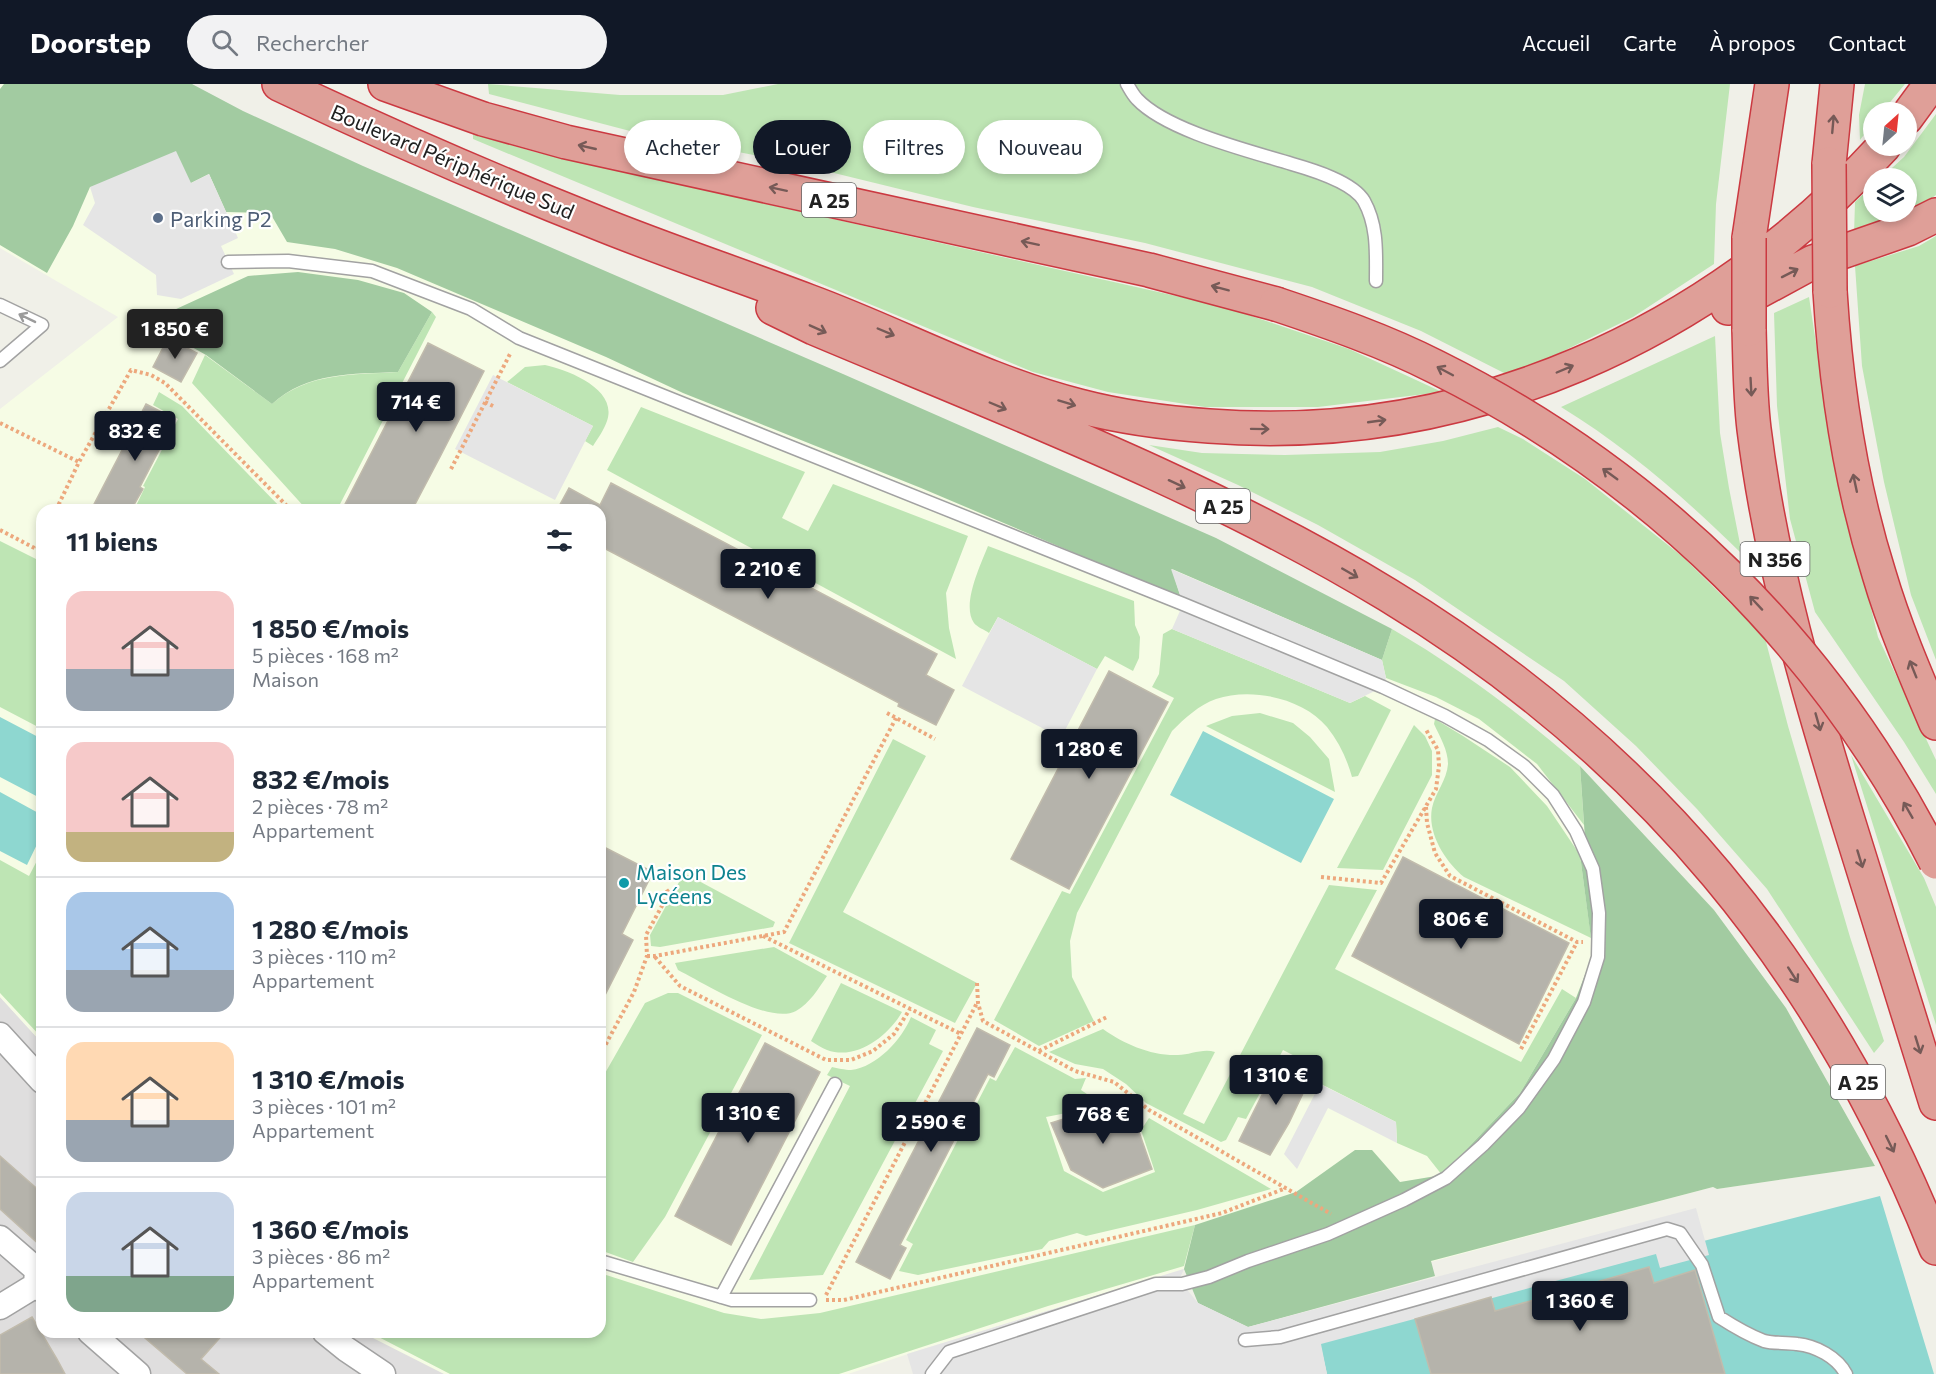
<!DOCTYPE html>
<html lang="fr">
<head>
<meta charset="utf-8">
<style>
	body { margin:0; font-family:Commissioner,sans-serif; background:#f2f2f3; color:#1f2937; height:100vh; display:flex; flex-direction:column; font-size:22px; white-space:nowrap }
	* { box-sizing:border-box; margin:0 }
	p { font-size:20px; color:#747a83 }
	.icon { flex:none; width:33px; height:33px; fill:none; stroke:currentColor; stroke-width:2; stroke-linecap:round; stroke-linejoin:round }
	.map { position:relative; flex:1; overflow:hidden }
	.drawer { position:absolute; left:36px; top:420px; width:570px; height:834px; display:flex; flex-direction:column; background:#fff; border-radius:18px; box-shadow:0 3px 9px #0003 }
	.drawer>* { flex:none }
	.guide { position:absolute; left:624px; top:36px; width:570px; height:54px; display:flex; gap:12px }
	.needle { width:39px; rotate:27deg }
	.tools { position:absolute; left:1863px; top:18px; display:grid; gap:12px }
	.tools a { display:grid; place-items:center; width:54px; height:54px; border-radius:50%; background:#fff; box-shadow:0 3px 9px #0003; font-size:30px }
	.price { position:absolute; translate:-50% -51px; padding:0 14px; border-radius:6px; background:#111827; color:#fff; font-size:20px; line-height:39px; filter:drop-shadow(0 2px 3px #0008) }
	.price::after { content:''; position:absolute; left:50%; top:36px; width:18px; height:14px; margin-left:-9px; background:inherit; clip-path:polygon(0 0,100% 0,50% 100%) }
	.price.active { background:#222; color:#fff }
	ul { padding:0; list-style:none }
	li { display:flex; align-items:center; gap:18px; height:150px; padding:0 30px }
	li+li { border-top:2px solid #e0e1e3 }
	li span { display:grid; place-items:center; flex:none; width:168px; height:120px; border-radius:18px; color:#555 }
	li>.icon { margin-inline-start:auto }
	span .icon { width:72px; height:72px; fill:#fffc; stroke-width:1 }
	li b { font-size:26px }
	h2 { display:flex; justify-content:space-between; align-items:center; height:72px; padding:0 30px; font-size:26px }
	.pill { padding:0 21px; border-radius:27px; background:#fff; box-shadow:0 3px 9px #0003; font-size:21px; line-height:54px }
	.pill.active { background:#111827; color:#fff }
	header { display:flex; align-items:center; gap:36px; box-sizing:border-box; height:84px; padding:0 30px; background:#111827; color:#fff }
	header strong { font-size:28px }
	nav { display:flex; gap:33px; margin-inline-start:auto; font-size:21px }
	.search { width:420px; height:54px; background:#f2f2f3; display:flex; align-items:center; gap:15px; box-sizing:border-box; padding:0 21px; border-radius:33px; color:#747a83; font-size:22px }
	.map>svg:first-child { display:block }
</style>
</head>
<body>
<header>
<strong>Doorstep</strong>
<div class="search"><svg class="icon" aria-label="search" viewBox="0 0 24 24"><circle cx="10" cy="10" r="6"/><path d="M15 15l6 6"/></svg>Rechercher</div>
<nav><a>Accueil</a><a>Carte</a><a>À propos</a><a>Contact</a></nav>
</header>
<div class="map">
<svg width="1936" height="1290" viewBox="0 0 1936 1290">
	<rect width="100%" height="100%" fill="#f0f0e8"/>
	<!-- residential -->
	<path fill="#dfdede" d="M0 913 42 959V1248H366L445 1290H0Z"/>
	<!-- education -->
	<path fill="#f6fce5" d="M0 0H63L1429 568 1580 682 1714 826 1786 924 1875 1082 1717 1105 1713 1103 1431 1178 1242 1167 923 1265 848 1290H444L371 1253 364 1248H600V426H42V959L0 913V325L118 233 0 164Z"/>
	<!-- grass -->
	<path fill="#bee5b4" d="M488 0 620 11H723L778 0H1730L1716 120 1714 180 1633 233 1541 278 1508 291 1421 247 1312 203 1145 159 973 123 785 77 630 47 489 10Z
		M1865 0H1905L1882 28H1874L1873 39 1860 56 1859 31Z
		M1936 30V111L1924 120 1854 151 1855 118 1873 101 1874 128H1906V94H1881L1904 73Z
		M473 50 535 68 1225 223 1349 265 1442 308 1318 323H1205L1108 308 1033 288 473 55Z
		M1936 152V576L1911 511 1884 398 1862 282 1855 182 1919 162Z
		M1809 213 1831 359 1878 553 1936 676V710L1904 658 1815 528 1790 435 1777 322 1774 229Z
		M432 228 436 233 337 426H307L192 299 205 271 272 320C308 288 353 291 398 288Z
		M1715 252 1720 349 1729 404 1742 470C1686 415 1628 364 1561 323Z
		M545 281C568 286 618 305 607 337 604 346 598 354 593 362L585 357 593 342 507 298 525 283Z
		M159 308 182 322 283 426H134L145 403 143 402 178 335 153 321Z
		M641 323 805 388 782 434 808 447 833 400 968 452 946 509 949 544 956 575 607 386Z
		M1498 343 1523 355 1585 395 1683 473 1765 554 1788 642 1850 853 1884 957 1874 969 1767 805 1697 725 1636 662 1564 597 1415 496 1318 441 1238 401 1149 361 1202 369 1285 371 1380 368 1443 357Z
		M0 457 42 478V645L0 623Z
		M988 462 1134 517 1135 541 1140 553 1139 574 1133 587 1105 572 1097 585 998 533 989 549C985 546 977 543 974 539 961 521 981 480 988 462Z
		M1172 545 1350 619 1365 612 1391 626 1358 692 1352 693C1347 675 1339 658 1327 643 1303 614 1251 603 1216 615 1199 621 1185 634 1172 647L1077 829 1070 857 1072 893 1094 937 1039 962 994 936 1062 807 1070 810 1174 614 1152 603 1159 590 1163 550Z
		M1392 545C1459 584 1521 630 1580 682L1584 741 1537 680 1479 635 1436 613 1386 594 1382 576Z
		M1260 629 1293 639 1310 653 1329 675 1335 708 1206 642 1232 632Z
		M1435 635 1463 652 1510 683 1547 722 1580 771 1591 854 1464 793C1446 778 1427 750 1432 724 1435 709 1447 696 1448 680 1448 666 1440 653 1434 640Z
		M1414 641 1425 652 1432 667V691L1383 786 1337 784Z
		M893 655 926 672 843 828 977 899 955 939 789 859Z
		M1851 671 1924 794 1936 823V941Z
		M42 767V954L0 909V776L29 792Z
		M684 789 775 838 773 843 660 863 651 862 650 851Z
		M1329 801 1377 806 1335 885 1521 978 1562 905 1576 914 1520 1009 1442 1091 1427 1072 1397 1059 1396 1038 1313 996 1318 984 1283 966 1246 1035 1238 1033 1226 1056 1221 1058 1146 1019 1126 1000 1103 985 1075 980 1049 968 1103 945C1124 960 1151 972 1178 971 1190 971 1203 964 1215 968L1183 1030 1204 1040Z
		M774 863 827 892C818 905 810 919 796 927 769 941 704 899 678 886L675 879Z
		M841 899 902 928C889 951 857 977 827 966 822 964 816 960 811 957Z
		M668 909H678L762 951 665 1133 633 1178 600 1166V998L645 919Z
		M911 933 936 946 929 960 943 967 823 1191 749 1196 850 1002 827 991 832 983C837 984 845 986 851 986 877 983 902 955 911 933Z
		M1015 963 1075 995 1086 994 1081 1006 1099 1018 1097 1023 1046 1033 1064 1087 1103 1108 1155 1088 1141 1046 1149 1034 1271 1105 1197 1126 1086 1152 1077 1149 1049 1157 1042 1165 918 1191 899 1187 913 1160 906 1156 990 994 996 997Z
		M1195 1141 1184 1182 1048 1222 839 1290H450L369 1248H600V1189L724 1229 761 1235 820 1229Z"/>
	<!-- forest -->
	<path fill="#a2cba1" d="M4 0H192L243 27 363 82 843 290 1216 454 1392 545 1382 576 1172 485 1181 514 921 404 683 309 606 273 397 184 335 165 287 158 270 129 226 128 209 90 191 99 90 103 73 142 47 189 0 161V5Z
		M298 188 358 196 404 209 432 228 398 288C353 290 307 288 272 320L206 271 162 246 174 226 248 192Z
		M1580 682 1714 826 1786 924 1875 1082 1717 1105 1713 1103 1431 1177 1435 1192 1248 1243 1198 1219 1184 1185 1195 1141 1296 1108 1355 1066H1372L1400 1098 1442 1091 1520 1009 1576 914 1593 870 1580 771 1586 769Z"/>
	<!-- pitch -->
	<path fill="#8ed7d0" d="M0 633 42 655V715L0 693Z
		M1203 647 1334 715 1301 779 1170 711Z
		M0 708 42 731V750L27 781 0 767Z
		M1880 1112 1934 1290H1327L1319 1255Z"/>
	<!-- parking -->
	<path fill="#e5e5e5" d="M176 67 191 99 209 90 238 154 221 162 234 190 181 215 157 211 156 191 83 141 95 119 90 103Z
		M493 291 593 342 555 416 455 365Z
		M1171 485 1382 576 1386 594 1383 603 1350 619 1172 545 1183 520Z
		M998 533 1097 585 1061 654 962 602Z
		M1320 1000 1396 1038 1397 1059 1328 1024 1297 1085 1284 1070Z
		M1696 1124 1709 1171 1660 1184 1656 1170 1321 1260 1327 1290H913L907 1270 1184 1185 1179 1196 1198 1219 1248 1243Z"/>
	<!-- building -->
	<path fill="#b5b3ab" stroke="#c1bbac" stroke-width="1.5" d="M168 254 197 269 181 298 153 283Z
		M428 259 484 287 441 371 412 426H342Z
		M146 320 175 335 140 403 143 405 131 426H91Z
		M611 399 937 570 926 591 954 606 936 641 898 622 899 619 600 462V426H557L569 404 600 421Z
		M1109 587 1168 618 1069 805 1011 775Z
		M600 761 653 788 622 850 633 856 600 921Z
		M1403 773 1569 859 1519 960 1352 872Z
		M977 944 1010 961 994 993 988 990 900 1161 906 1164 890 1195 856 1178Z
		M765 959 820 988 731 1161 675 1132Z
		M1281 973 1313 988 1289 1039 1270 1071 1239 1057Z
		M1104 1018 1139 1037 1138 1045 1152 1085 1103 1104 1071 1086 1051 1039 1099 1024Z
		M0 1072 42 1109V1163L0 1125Z
		M1649 1183 1654 1199 1695 1186 1725 1290H1431L1415 1235 1491 1213 1495 1227Z
		M32 1233 57 1275 65 1290H0V1251Z
		M138 1248H225L201 1275 219 1290H187Z"/>
	<g fill="none" stroke-linecap="round" stroke-linejoin="round">
		<defs>
			<path id="lane" d="M1127 0C1130 5 1133 11 1137 15 1167 47 1250 67 1292 80 1313 86 1353 98 1364 117 1378 142 1376 170 1376 197
				M228 178 288 177 372 187 471 225 519 254 1183 520 1383 603 1445 632 1488 656 1524 682 1553 711 1576 747 1593 785 1599 829 1598 873 1584 918 1554 975 1519 1024 1483 1061 1446 1094 1404 1116 1328 1150 1248 1177 1209 1193 1182 1200H1156L949 1268 932 1290
				M0 221 42 241 0 277
				M600 1177 732 1216H810
				M721 1213 835 1000
				M1245 1256 1280 1253 1667 1145 1680 1149 1702 1181 1719 1233C1733 1242 1748 1251 1764 1257 1774 1260 1786 1258 1797 1260 1816 1262 1837 1273 1846 1290"/>
			<path id="street" d="M0 951 42 997
				M0 1154 37 1186 36 1201
				M0 1223 36 1201 42 1206
				M90 1248 138 1290
				M325 1248 346 1265 383 1290"/>
			<path id="highway" d="M279 0C382 49 487 95 593 137 664 166 737 190 808 217 898 250 985 298 1079 322 1121 333 1165 339 1209 342 1467 362 1711 251 1884 62
				M385 0 483 35 566 58 1149 186 1276 220
				M1906 34 1931 0
				M1829 80 1837 0
				M1749 154 1772 0
				M1830 207C1836 303 1850 398 1879 490 1894 541 1915 590 1936 639
				M773 224 814 244C1006 325 1209 402 1388 511 1647 668 1824 883 1936 1164
				M1728 224 1813 178 1908 145 1936 131
				M1749 245C1750 278 1750 312 1754 345 1771 482 1810 614 1851 746 1879 837 1908 928 1936 1019"/>
		</defs>
		<!-- lane casing -->
		<use href="#lane" stroke="#a2a2a2" stroke-width="15"/>
		<!-- street casing -->
		<use href="#street" stroke="#a2a2a2" stroke-width="27"/>
		<!-- highway casing -->
		<use href="#highway" stroke="#cb3941" stroke-width="36"/>
		<!-- path -->
		<path stroke="#eda87d" stroke-width="4" stroke-dasharray="3 3" stroke-linecap="butt" d="M485 318 495 323
			M0 339 79 378
			M451 385 511 268
			M56 426 79 378 131 286 151 291 165 299 291 426
			M0 446 42 468
			M37 465 42 455
			M887 629 935 655
			M1426 723 1427 739 1435 769 1450 792 1577 858H1583
			M1321 793 1381 799 1436 705 1439 682 1438 666 1425 644
			M763 852 961 950
			M647 872H655L784 848 896 634
			M655 873 680 902 826 976H851L873 967 894 950 910 925
			M977 899 978 919 983 937 1075 987 1114 998 1149 1026 1331 1130
			M1521 965 1577 858
			M1039 967 1107 933
			M600 971 634 908 647 872 646 851 669 809 666 805
			M826 1211 977 919
			M826 1216H844L1222 1129 1286 1104"/>
		<!-- lane -->
		<use href="#lane" stroke="#fff" stroke-width="12"/>
		<!-- street -->
		<use href="#street" stroke="#fff" stroke-width="24"/>
		<!-- highway -->
		<use href="#highway" stroke="#df9f98" stroke-width="33"/>
		<defs>
			<path id="highway-bridge" d="M1829 80 1830 207
				M1276 220C1330 238 1385 257 1436 283 1653 391 1827 561 1936 778
				M1749 245V154"/>
		</defs>
		<!-- highway-bridge casing -->
		<use href="#highway-bridge" stroke="#cb3941" stroke-width="36" stroke-linecap="butt"/>
		<!-- highway-bridge -->
		<use href="#highway-bridge" stroke="#df9f98" stroke-width="33"/>
	</g>
	<!-- one-way arrows -->
	<defs><path id="oneway-shaft" d="M-6 0H5M1.5-3L5.5 0L1.5 3" fill="none" stroke-width="1.6" stroke-linecap="round" stroke-linejoin="round" transform="scale(1.5)"/></defs>
	<g stroke="#765a57">
		<use href="#oneway-shaft" transform="translate(1833 40) rotate(-85)"/>
		<use href="#oneway-shaft" transform="translate(587 63) rotate(-167)"/>
		<use href="#oneway-shaft" transform="translate(778 105) rotate(-168)"/>
		<use href="#oneway-shaft" transform="translate(1030 159) rotate(-168)"/>
		<use href="#oneway-shaft" transform="translate(1790 189) rotate(-27)"/>
		<use href="#oneway-shaft" transform="translate(1220 204) rotate(-165)"/>
		<use href="#oneway-shaft" transform="translate(818 245) rotate(24)"/>
		<use href="#oneway-shaft" transform="translate(886 248) rotate(23)"/>
		<use href="#oneway-shaft" transform="translate(1565 285) rotate(-23)"/>
		<use href="#oneway-shaft" transform="translate(1445 287) rotate(-152)"/>
		<use href="#oneway-shaft" transform="translate(1751 303) rotate(87)"/>
		<use href="#oneway-shaft" transform="translate(1067 319) rotate(17)"/>
		<use href="#oneway-shaft" transform="translate(998 322) rotate(23)"/>
		<use href="#oneway-shaft" transform="translate(1377 337) rotate(-8)"/>
		<use href="#oneway-shaft" transform="translate(1260 345) rotate(1)"/>
		<use href="#oneway-shaft" transform="translate(1610 390) rotate(-144)"/>
		<use href="#oneway-shaft" transform="translate(1855 399) rotate(-102)"/>
		<use href="#oneway-shaft" transform="translate(1177 400) rotate(25)"/>
		<use href="#oneway-shaft" transform="translate(1350 489) rotate(30)"/>
		<use href="#oneway-shaft" transform="translate(1756 519) rotate(-133)"/>
		<use href="#oneway-shaft" transform="translate(1913 585) rotate(-112)"/>
		<use href="#oneway-shaft" transform="translate(1818 638) rotate(74)"/>
		<use href="#oneway-shaft" transform="translate(1908 726) rotate(-120)"/>
		<use href="#oneway-shaft" transform="translate(1860 775) rotate(73)"/>
		<use href="#oneway-shaft" transform="translate(1793 891) rotate(57)"/>
		<use href="#oneway-shaft" transform="translate(1918 961) rotate(73)"/>
		<use href="#oneway-shaft" transform="translate(1890 1060) rotate(64)"/>
	</g>
	<use stroke="#9b9b9b" href="#oneway-shaft" transform="translate(27 234) rotate(-154)"/>
	<!-- markers -->
	<circle fill="#5c6f8a" stroke="#fff" stroke-width="2" cx="158" cy="134" r="6"/>
	<circle fill="#0f9aa8" stroke="#fff" stroke-width="2" cx="624" cy="799" r="6"/>
	<g text-anchor="middle" dominant-baseline="central" stroke-width="4.5" stroke-linejoin="round" paint-order="stroke">
		<!-- shield labels -->
		<g fill="#fff" stroke="#646464" stroke-width="1.5">
			<rect x="802" y="99" width="54" height="34" rx="4.5"/>
			<rect x="1196" y="405" width="54" height="34" rx="4.5"/>
			<rect x="1740.5" y="458" width="69" height="34" rx="4.5"/>
			<rect x="1831" y="981" width="54" height="34" rx="4.5"/>
		</g>
		<g font-size="20" font-weight="bold" fill="#212121">
			<text x="829" y="116">A 25</text>
			<text x="1223" y="422">A 25</text>
			<text x="1775" y="475">N 356</text>
			<text x="1858" y="998">A 25</text>
		</g>
		<!-- street labels -->
		<g font-size="21" fill="#212121" stroke="#fff">
			<text transform="translate(453 77) rotate(23)">Boulevard Périphérique Sud</text>
		</g>
		<!-- service labels -->
		<g font-size="21" fill="#4e5e75" stroke="#fff" text-anchor="start">
			<text x="170" y="134">Parking P2</text>
		</g>
		<!-- culture labels -->
		<g font-size="21" fill="#0d838f" stroke="#fff" text-anchor="start">
			<text x="636" y="787">Maison Des<tspan x="636" dy="24">Lycéens</tspan></text>
		</g>
	</g>
</svg>
<div class="tools">
<a><svg class="needle" viewBox="-14 -14 28 28"><path d="M0-13l5 13h-10z" fill="#e53935"/><path d="M0 13l5-13h-10z" fill="#747a83"/></svg></a>
<a><svg class="icon" aria-label="layers" viewBox="0 0 24 24"><path d="M12 4l9 5-9 5-9-5zM3 14l9 5 9-5"/></svg></a>
</div>
<b class="price active" style="left:175px;top:276px">1 850 €</b>
<b class="price" style="left:416px;top:349px">714 €</b>
<b class="price" style="left:135px;top:378px">832 €</b>
<b class="price" style="left:768px;top:516px">2 210 €</b>
<b class="price" style="left:1089px;top:696px">1 280 €</b>
<b class="price" style="left:1461px;top:866px">806 €</b>
<b class="price" style="left:1276px;top:1022px">1 310 €</b>
<b class="price" style="left:748px;top:1060px">1 310 €</b>
<b class="price" style="left:1103px;top:1061px">768 €</b>
<b class="price" style="left:931px;top:1069px">2 590 €</b>
<b class="price" style="left:1580px;top:1248px">1 360 €</b>
<div class="guide">
<a class="pill">Acheter</a>
<a class="pill active">Louer</a>
<a class="pill">Filtres</a>
<a class="pill">Nouveau</a>
</div>
<section class="drawer">
<h2>11 biens<svg class="icon" aria-label="filters" viewBox="0 0 24 24"><path d="M4 7h16M4 17h16"/><circle cx="9" cy="7" r="2"/><circle cx="15" cy="17" r="2"/></svg></h2>
<ul>
<li><span style="background:linear-gradient(#f6c9c9 65%,#9aa5b1 0)"><svg class="icon" aria-label="home" viewBox="0 0 24 24"><path d="M3 11l9-7 9 7M6 9v11h12V9"/></svg></span><div><b>1 850 €/mois</b><p>5 pièces · 168 m²</p><p>Maison</p></div></li>
<li><span style="background:linear-gradient(#f6c9c9 75%,#c2b280 0)"><svg class="icon" aria-label="home" viewBox="0 0 24 24"><path d="M3 11l9-7 9 7M6 9v11h12V9"/></svg></span><div><b>832 €/mois</b><p>2 pièces · 78 m²</p><p>Appartement</p></div></li>
<li><span style="background:linear-gradient(#a9c7e8 65%,#9aa5b1 0)"><svg class="icon" aria-label="home" viewBox="0 0 24 24"><path d="M3 11l9-7 9 7M6 9v11h12V9"/></svg></span><div><b>1 280 €/mois</b><p>3 pièces · 110 m²</p><p>Appartement</p></div></li>
<li><span style="background:linear-gradient(#ffd9b3 65%,#9aa5b1 0)"><svg class="icon" aria-label="home" viewBox="0 0 24 24"><path d="M3 11l9-7 9 7M6 9v11h12V9"/></svg></span><div><b>1 310 €/mois</b><p>3 pièces · 101 m²</p><p>Appartement</p></div></li>
<li><span style="background:linear-gradient(#c9d6e8 70%,#7fa58c 0)"><svg class="icon" aria-label="home" viewBox="0 0 24 24"><path d="M3 11l9-7 9 7M6 9v11h12V9"/></svg></span><div><b>1 360 €/mois</b><p>3 pièces · 86 m²</p><p>Appartement</p></div></li>
</ul>
</section>
</div>
</body>
</html>
